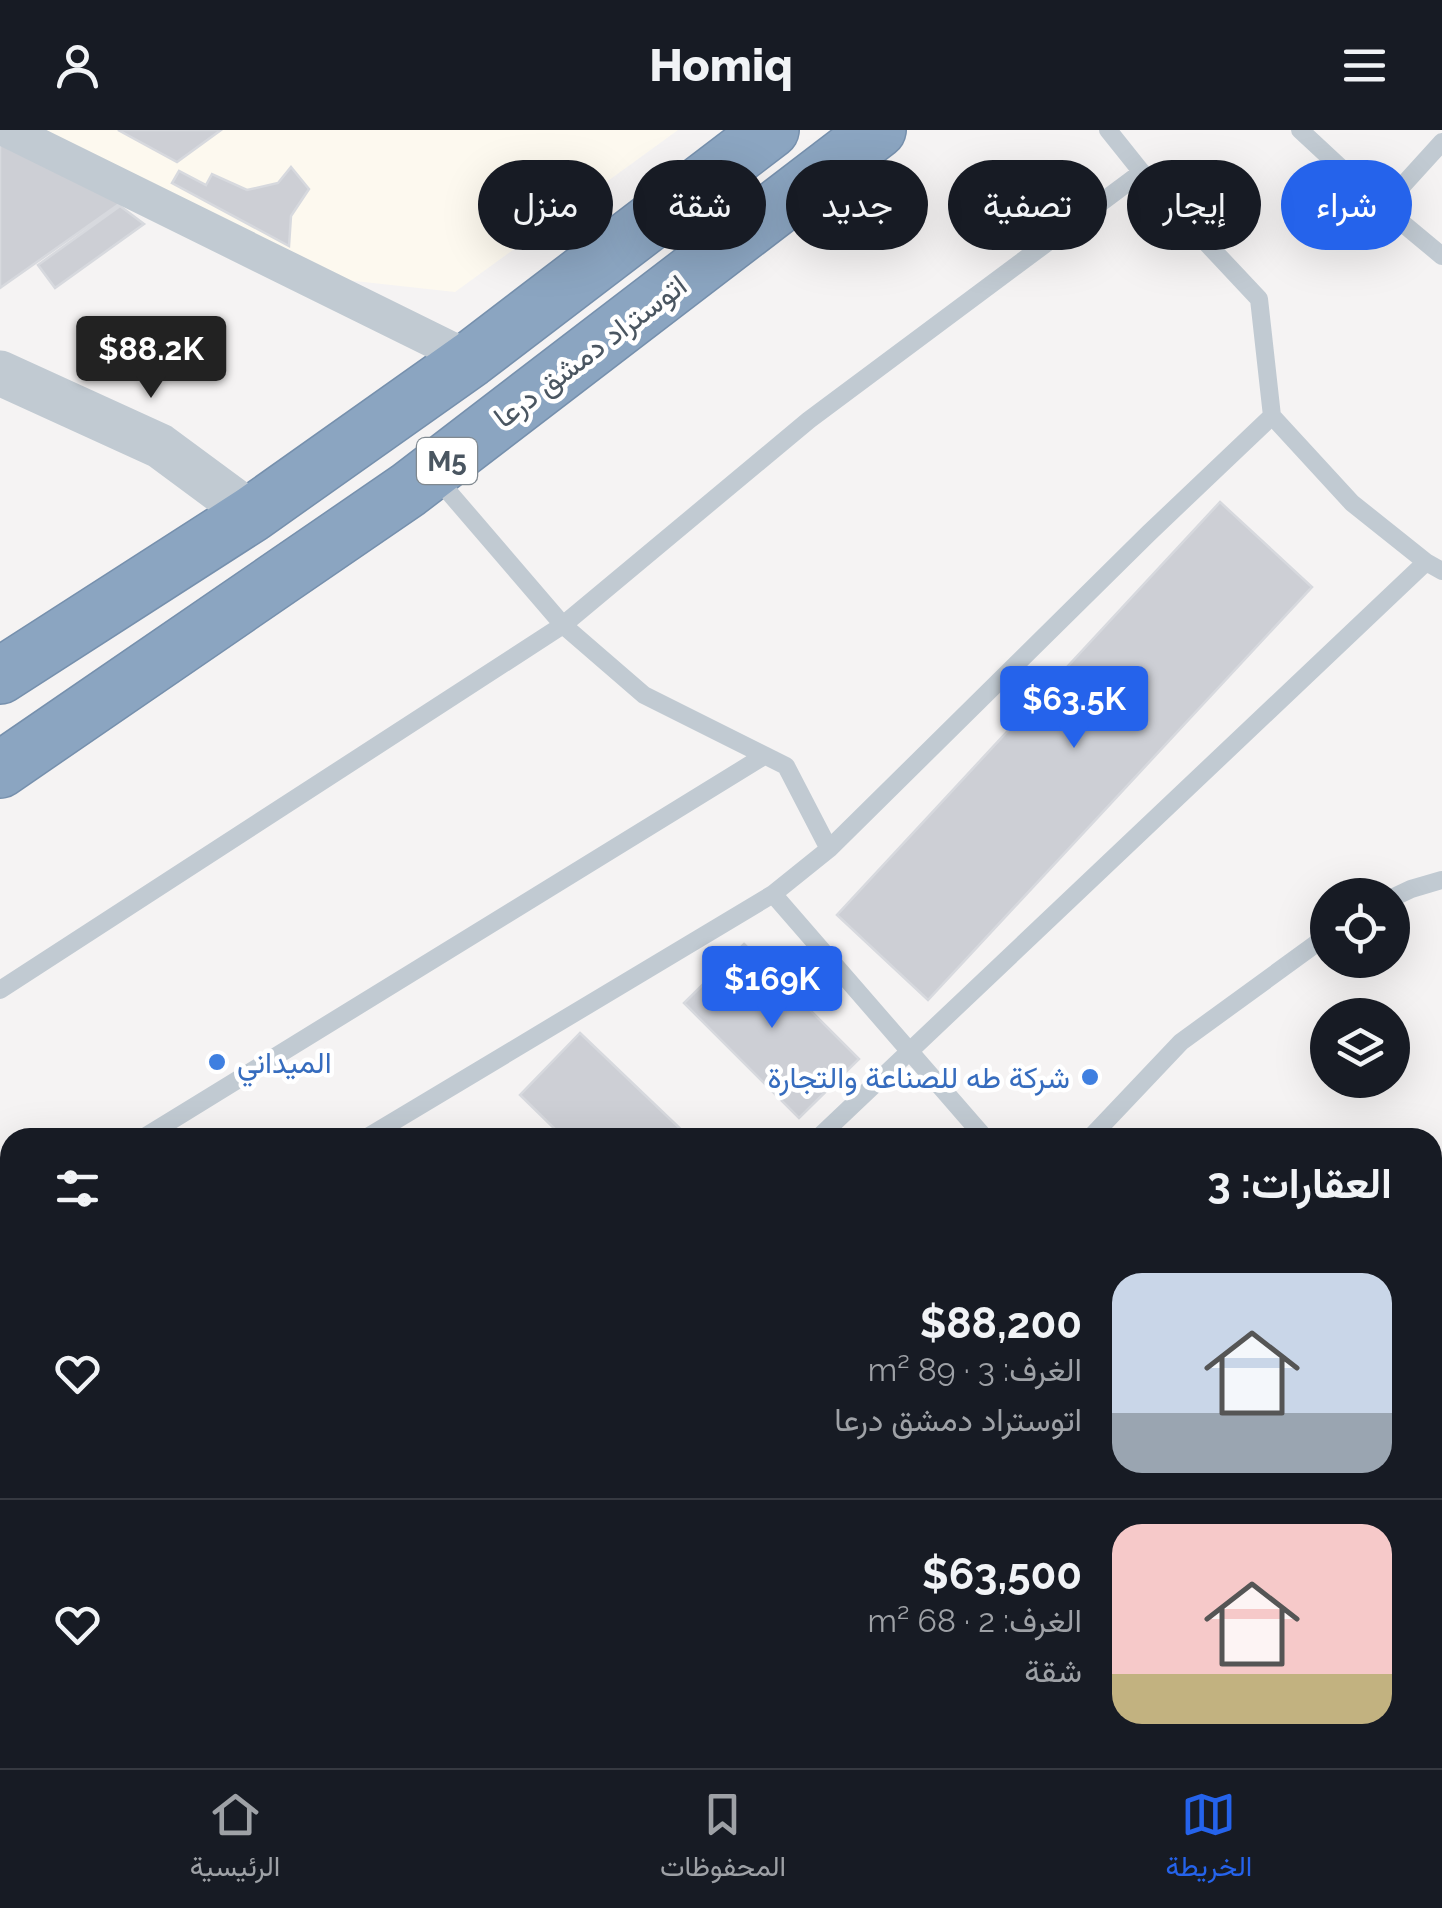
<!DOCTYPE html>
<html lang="ar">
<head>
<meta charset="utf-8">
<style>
	body { margin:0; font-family:Raleway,Vazirmatn,sans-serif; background:#242831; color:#f1f3f6; direction:rtl; height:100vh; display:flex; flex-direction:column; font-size:38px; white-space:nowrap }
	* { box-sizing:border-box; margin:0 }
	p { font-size:32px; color:#9ea1a6 }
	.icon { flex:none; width:55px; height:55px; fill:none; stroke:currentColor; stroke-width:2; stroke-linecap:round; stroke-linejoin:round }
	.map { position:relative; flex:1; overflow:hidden; direction:ltr }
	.sheet { position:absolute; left:0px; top:998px; width:1442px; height:642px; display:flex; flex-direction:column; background:#171b24; border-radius:30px 30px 0 0; box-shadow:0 10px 40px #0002; direction:rtl }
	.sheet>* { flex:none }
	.top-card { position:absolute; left:30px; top:30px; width:1382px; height:90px; direction:rtl; display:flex; gap:20px }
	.controls { position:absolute; left:1310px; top:748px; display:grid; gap:20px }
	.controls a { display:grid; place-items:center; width:100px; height:100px; border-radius:50%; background:#171b24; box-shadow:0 10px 40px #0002; font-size:50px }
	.price { position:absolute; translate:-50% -85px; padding:0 22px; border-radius:10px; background:#2563eb; color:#fff; font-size:32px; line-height:65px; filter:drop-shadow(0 2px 5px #0008) }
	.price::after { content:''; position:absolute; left:50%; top:60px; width:30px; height:22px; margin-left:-15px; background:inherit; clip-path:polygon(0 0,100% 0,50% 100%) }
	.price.on { background:#222; color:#fff }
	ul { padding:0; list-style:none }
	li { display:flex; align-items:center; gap:30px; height:250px; padding:0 50px }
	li+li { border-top:2px solid #363941 }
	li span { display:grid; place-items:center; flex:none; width:280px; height:200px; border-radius:30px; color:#555 }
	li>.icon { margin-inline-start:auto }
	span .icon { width:120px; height:120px; fill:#fffc; stroke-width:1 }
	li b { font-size:42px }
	h2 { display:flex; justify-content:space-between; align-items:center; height:120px; padding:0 50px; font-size:42px }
	.tag { padding:0 35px; border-radius:45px; background:#171b24; box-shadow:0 10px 40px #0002; font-size:35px; line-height:90px }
	.tag.on { background:#2563eb; color:#fff }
	header { display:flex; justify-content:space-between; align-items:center; height:130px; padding:0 50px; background:#171b24; font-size:45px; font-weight:800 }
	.menu { display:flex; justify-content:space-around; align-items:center; height:140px; border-top:2px solid #363941; background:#171b24; font-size:28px; color:#9ea1a6 }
	.menu a { display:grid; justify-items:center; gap:5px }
	.menu .on { color:#2563eb }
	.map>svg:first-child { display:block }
</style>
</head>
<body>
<header><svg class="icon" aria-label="menu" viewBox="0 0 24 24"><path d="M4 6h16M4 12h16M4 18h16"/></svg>Homiq<svg class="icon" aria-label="person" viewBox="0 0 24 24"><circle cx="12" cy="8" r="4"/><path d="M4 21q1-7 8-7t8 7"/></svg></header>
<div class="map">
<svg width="1442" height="1638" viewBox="0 0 1442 1638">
	<rect width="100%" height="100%" fill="#f5f3f3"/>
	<!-- commercial -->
	<path fill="#fdf9ef" d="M39 0H678L455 162 309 146Z"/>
	<!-- building -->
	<path fill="#cdcfd5" stroke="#d7d9de" stroke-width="2.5" d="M118 0H221L177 32Z
		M0 12 122 72 0 158Z
		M291 37 309 59 291 86 289 116 172 53 179 41 206 55 212 44 247 60 278 53Z
		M120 76 144 94 55 158 38 135Z
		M1220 372 1312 457 928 870 837 785Z
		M744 814 859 929 799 988 684 873Z
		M580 903 690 1008H564L520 965Z"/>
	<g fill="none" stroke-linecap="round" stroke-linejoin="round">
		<defs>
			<path id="motorway" d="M0 546 252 384 471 229 771 0
				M0 640 408 360 878 0"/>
		</defs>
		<!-- motorway casing -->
		<use href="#motorway" stroke="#7690ad" stroke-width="58"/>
		<!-- service -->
		<path stroke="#c1cad2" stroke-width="18" d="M1108 0 1152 55 1259 169 1272 286 1352 373 1426 432 1442 441
			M1300 0 1383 77 1442 126
			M1383 77 1442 12
			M435 346 563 495 644 565 786 636 829 719
			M773 764 985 1008
			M1392 768 1411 759 1442 750
			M0 860 563 495 809 290 1142 42
			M143 1008 764 626
			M366 1008 773 764 829 719 1149 403 1272 286
			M818 1008 1426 432
			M1090 1008 1181 912 1328 805
			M0 1096 10 1090
			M1432 1112 1442 1105
			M0 1231 10 1225
			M0 1256 10 1268
			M1432 1477 1442 1486
			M0 1493 10 1498
			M377 1630 389 1638
			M576 1638 585 1630
			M864 1638 872 1630
			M1262 1638 1271 1630"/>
		<!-- minor -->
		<path stroke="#c1cad2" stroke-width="35" d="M7 0 471 229"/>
		<!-- tertiary -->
		<path stroke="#c1cad2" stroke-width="45" d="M0 243 160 316 252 384"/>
		<!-- motorway -->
		<use href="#motorway" stroke="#8ba5c1" stroke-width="55"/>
	</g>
	<!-- markers -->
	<g fill="#3f7fe0" stroke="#fff" stroke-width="4">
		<circle cx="217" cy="932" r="10"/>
		<circle cx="1090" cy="947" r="10"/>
	</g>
	<g text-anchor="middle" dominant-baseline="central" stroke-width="9" stroke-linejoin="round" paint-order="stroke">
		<!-- shield labels -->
		<rect fill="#fff" stroke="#808990" stroke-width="2.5" x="417" y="308" width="60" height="46" rx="8"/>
		<g font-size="28" font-weight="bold" fill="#4a5661">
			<text x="447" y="331">M5</text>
		</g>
		<!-- street labels -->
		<g font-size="30" fill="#4a5661" stroke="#fff">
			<text transform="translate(590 221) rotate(-37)">اتوستراد دمشق درعا</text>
		</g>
		<!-- shop labels -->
		<g font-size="30" fill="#366cbe" stroke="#fff" text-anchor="start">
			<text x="237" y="932">الميداني</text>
			<text x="1070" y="947" text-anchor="end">شركة طه للصناعة والتجارة</text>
		</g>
	</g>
</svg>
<div class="controls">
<a><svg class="icon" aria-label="locate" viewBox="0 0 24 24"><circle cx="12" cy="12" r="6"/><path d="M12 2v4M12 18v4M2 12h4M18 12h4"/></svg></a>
<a><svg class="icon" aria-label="layers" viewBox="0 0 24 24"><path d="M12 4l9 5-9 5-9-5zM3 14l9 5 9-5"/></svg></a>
</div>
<b class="price on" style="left:151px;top:271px">$88.2K</b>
<b class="price" style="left:1074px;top:621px">$63.5K</b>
<b class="price" style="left:772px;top:901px">$169K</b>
<div class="top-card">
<a class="tag on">شراء</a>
<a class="tag">إيجار</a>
<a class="tag">تصفية</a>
<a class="tag">جديد</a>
<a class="tag">شقة</a>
<a class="tag">منزل</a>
</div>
<section class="sheet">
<h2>العقارات: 3<svg class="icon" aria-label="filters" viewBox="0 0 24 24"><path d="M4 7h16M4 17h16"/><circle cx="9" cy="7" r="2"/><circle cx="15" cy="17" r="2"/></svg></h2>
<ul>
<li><span style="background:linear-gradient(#c9d6e8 70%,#9aa5b1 0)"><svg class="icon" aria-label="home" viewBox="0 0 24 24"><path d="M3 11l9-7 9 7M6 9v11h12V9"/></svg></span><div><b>$88,200</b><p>الغرف: 3 · 89 m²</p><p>اتوستراد دمشق درعا</p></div><svg class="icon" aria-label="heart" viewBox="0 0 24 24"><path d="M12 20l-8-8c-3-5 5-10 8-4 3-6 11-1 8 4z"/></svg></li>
<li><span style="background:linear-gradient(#f6c9c9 75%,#c2b280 0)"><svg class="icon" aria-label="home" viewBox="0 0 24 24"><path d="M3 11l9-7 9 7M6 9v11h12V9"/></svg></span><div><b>$63,500</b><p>الغرف: 2 · 68 m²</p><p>شقة</p></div><svg class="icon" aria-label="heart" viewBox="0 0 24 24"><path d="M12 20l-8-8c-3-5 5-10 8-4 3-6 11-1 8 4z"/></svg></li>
</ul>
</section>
</div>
<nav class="menu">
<a class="on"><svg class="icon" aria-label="map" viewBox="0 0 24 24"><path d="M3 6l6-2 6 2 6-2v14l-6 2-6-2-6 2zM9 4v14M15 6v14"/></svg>الخريطة</a>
<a><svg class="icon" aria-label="saved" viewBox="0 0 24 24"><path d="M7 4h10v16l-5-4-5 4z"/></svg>المحفوظات</a>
<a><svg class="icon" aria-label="home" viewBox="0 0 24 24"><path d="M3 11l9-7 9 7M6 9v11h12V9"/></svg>الرئيسية</a>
</nav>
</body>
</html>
